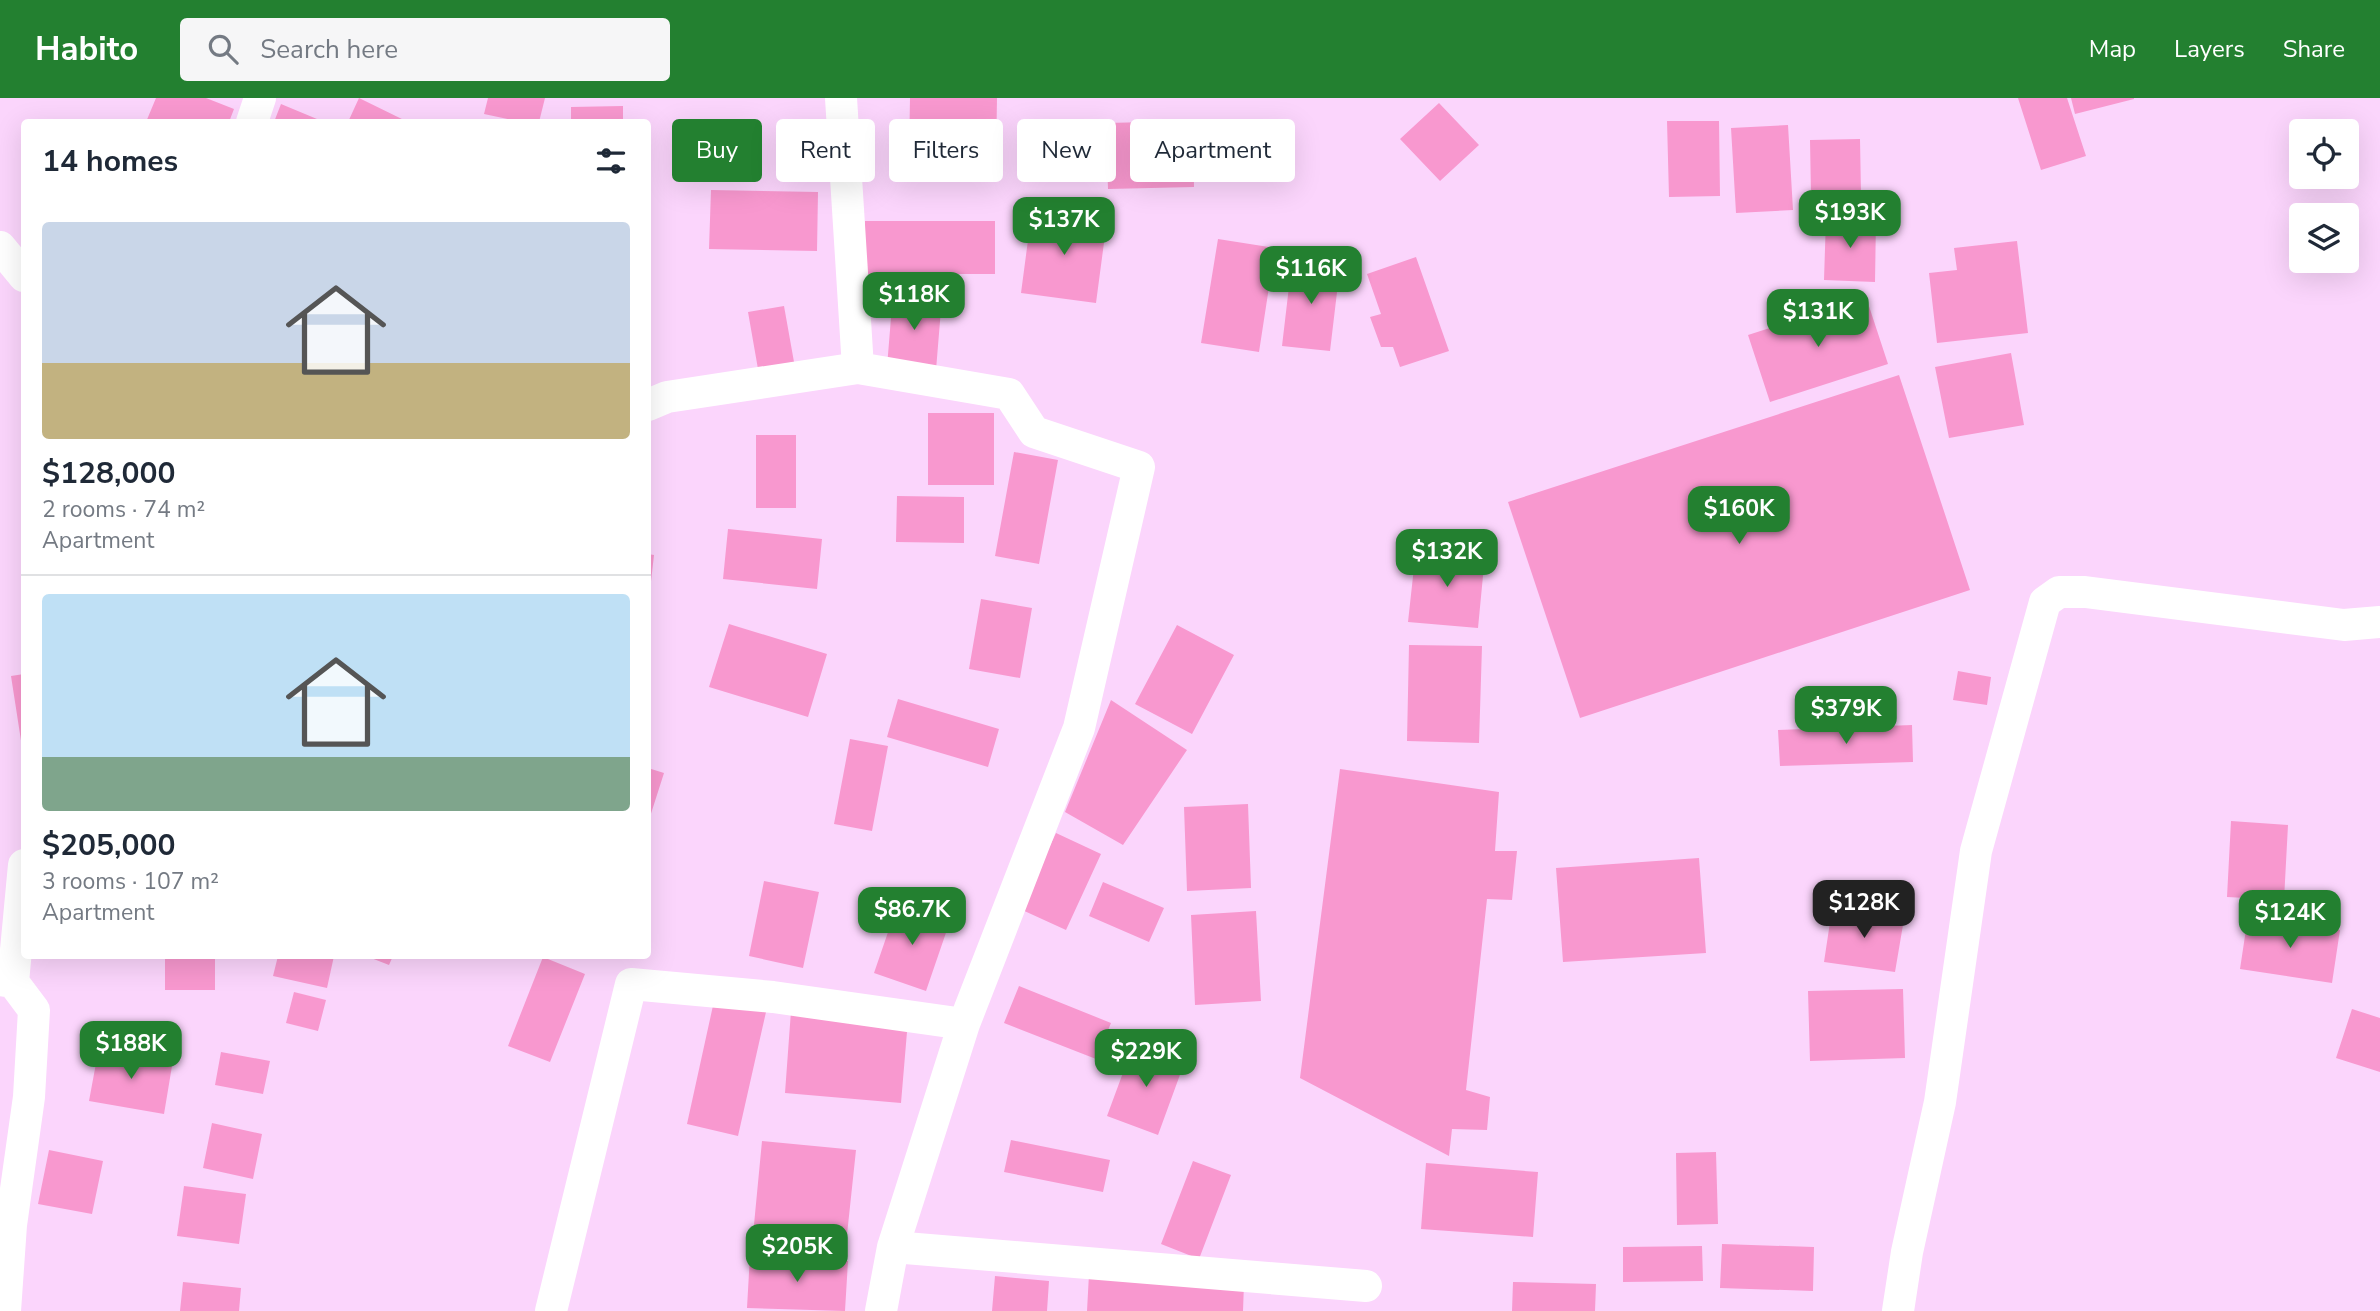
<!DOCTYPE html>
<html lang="en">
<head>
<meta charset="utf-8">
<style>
	body { margin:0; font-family:"Nunito Sans",sans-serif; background:#f6f6f7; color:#1f2937; height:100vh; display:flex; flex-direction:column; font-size:26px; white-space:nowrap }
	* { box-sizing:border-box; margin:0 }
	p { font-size:23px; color:#747a83 }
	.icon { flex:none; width:38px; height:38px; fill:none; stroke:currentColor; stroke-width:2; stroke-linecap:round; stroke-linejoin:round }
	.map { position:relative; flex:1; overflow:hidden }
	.drawer { position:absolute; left:21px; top:21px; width:630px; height:840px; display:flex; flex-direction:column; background:#fff; border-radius:7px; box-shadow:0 7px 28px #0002 }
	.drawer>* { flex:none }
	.guide { position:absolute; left:672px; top:21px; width:665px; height:63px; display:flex; gap:14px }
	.buttons { position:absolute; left:2289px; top:21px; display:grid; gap:14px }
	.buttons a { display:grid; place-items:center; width:70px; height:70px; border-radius:7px; background:#fff; box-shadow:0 7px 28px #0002; font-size:35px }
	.price { position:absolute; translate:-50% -60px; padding:0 16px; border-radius:14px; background:#238030; color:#fff; font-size:23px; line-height:46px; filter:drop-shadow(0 2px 4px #0008) }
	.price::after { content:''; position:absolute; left:50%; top:42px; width:21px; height:16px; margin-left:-10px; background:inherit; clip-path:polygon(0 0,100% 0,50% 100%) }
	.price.selected { background:#222; color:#fff }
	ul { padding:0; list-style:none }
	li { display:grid; align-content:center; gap:14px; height:371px; padding:0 21px }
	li+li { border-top:2px solid #e0e1e3 }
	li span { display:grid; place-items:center; height:217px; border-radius:7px; color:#555 }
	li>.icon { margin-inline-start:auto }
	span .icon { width:126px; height:126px; fill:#fffc; stroke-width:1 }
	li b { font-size:30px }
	h2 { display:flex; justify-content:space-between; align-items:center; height:84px; padding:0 21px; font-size:30px }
	.tag { padding:0 24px; border-radius:7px; background:#fff; box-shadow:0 7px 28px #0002; font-size:24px; line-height:63px }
	.tag.selected { background:#238030; color:#fff }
	header { display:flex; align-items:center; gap:42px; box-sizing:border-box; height:98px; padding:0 35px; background:#238030; color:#fff }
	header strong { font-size:33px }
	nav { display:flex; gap:38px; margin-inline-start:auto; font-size:24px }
	.search { width:490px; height:63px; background:#f6f6f7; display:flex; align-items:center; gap:18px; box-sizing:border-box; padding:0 24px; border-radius:7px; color:#747a83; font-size:26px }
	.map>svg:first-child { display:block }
</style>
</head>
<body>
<header>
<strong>Habito</strong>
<div class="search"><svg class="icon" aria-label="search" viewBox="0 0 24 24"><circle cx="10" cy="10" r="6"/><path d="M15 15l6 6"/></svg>Search here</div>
<nav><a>Map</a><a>Layers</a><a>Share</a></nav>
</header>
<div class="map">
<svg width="2380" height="1213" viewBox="0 0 2380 1213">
	<rect width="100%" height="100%" fill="#fbd5fc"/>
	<!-- building -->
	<path fill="#f898cf" d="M156 0H206L234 11 229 24H146Z
		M359 0 408 24H348Z
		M488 0H545L539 24H522L484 16Z
		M910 0H997L996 61 909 59Z
		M2018 0H2067L2086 58 2041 72Z
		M2071 0H2134V1L2075 16Z
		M1439 5 1479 47 1440 83 1400 41Z
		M281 6 317 21 316 24H274Z
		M623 8V24H571V9Z
		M1193 23 1194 89 1108 91 1106 25Z
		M1667 23H1719L1720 98 1669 99Z
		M1788 27 1793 112 1736 115 1731 30Z
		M1860 41 1861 97H1811L1810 42Z
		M711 92 818 94 817 153 709 151Z
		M1032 112 1107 122 1096 205 1021 195Z
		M1826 120 1876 122 1875 184 1824 182Z
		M865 123H995V176H865Z
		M1218 141 1275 150 1259 254 1201 245Z
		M2017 143 2028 235 1937 245 1929 175 1957 172 1954 150Z
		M1416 159 1449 253 1400 269 1393 249H1381L1370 219 1381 216 1367 176Z
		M1292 163 1340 169 1330 253 1282 248Z
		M893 195 942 199 936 272 887 269Z
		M1866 199 1888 266 1770 304 1748 237Z
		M784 208 794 264 758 271 748 214Z
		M2011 255 2024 327 1949 340 1935 269Z
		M1899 277 1970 492 1580 620 1508 404Z
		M928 315H994V387H928Z
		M756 337H796V410H756Z
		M1014 354 1058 362 1039 466 995 458Z
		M897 398 964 399V445L896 444Z
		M728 431 822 441 817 491 723 481Z
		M1416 451 1485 457 1478 530 1408 524Z
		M648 456 654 457 649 501H648Z
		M981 501 1032 510 1020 580 969 571Z
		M729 526 827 556 808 619 709 589Z
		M1177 527 1234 557 1192 636 1135 606Z
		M1409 547 1482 548 1479 645 1407 643Z
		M1958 573 1991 579 1987 607 1953 602Z
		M24 576V649H22L11 578Z
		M898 601 999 631 988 669 887 639Z
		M1111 602 1187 652 1123 747 1065 714Z
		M1912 627 1913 664 1780 668 1778 632Z
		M850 641 888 648 872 733 834 726Z
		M648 670 664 675 648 725Z
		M1340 671 1499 694 1495 753H1517L1512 802 1487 801 1466 992 1490 999 1487 1032 1452 1031 1449 1058 1300 980Z
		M1248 706 1251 790 1187 793 1184 709Z
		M2231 723 2288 727 2284 802 2227 799Z
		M1056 735 1101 756 1066 832 1020 811Z
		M1699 760 1706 855 1563 864 1556 770Z
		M764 783 819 794 803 870 749 858Z
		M1103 784 1164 810 1149 844 1089 818Z
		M898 805 950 823 926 893 874 875Z
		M1832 811 1904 821 1895 874 1824 864Z
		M1256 813 1261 903 1195 907 1191 817Z
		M2248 818 2340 832 2332 885 2240 871Z
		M165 858H215V892H165Z
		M278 858H334L327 890 273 878Z
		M366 858H393L389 867Z
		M543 859 585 876 550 964 508 948Z
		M1019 888 1111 925 1096 961 1004 925Z
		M1903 891 1905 960 1810 963 1808 893Z
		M294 894 326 902 318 933 286 925Z
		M714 903 766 914 738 1038 687 1026Z
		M2352 911 2380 920V974L2336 960Z
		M791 913 908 922 901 1005 785 995Z
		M1134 945 1185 963 1158 1037 1107 1018Z
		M99 949 173 962 164 1016 89 1003Z
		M221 954 270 963 263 996 215 987Z
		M212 1025 262 1036 253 1081 203 1070Z
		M1011 1042 1110 1062 1103 1094 1004 1074Z
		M762 1043 856 1052 846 1146 753 1137Z
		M49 1052 103 1063 92 1116 38 1106Z
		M1716 1054 1718 1126 1677 1127 1676 1055Z
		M1193 1063 1231 1077 1199 1161 1161 1146Z
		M1426 1065 1538 1074 1533 1139 1421 1131Z
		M184 1088 246 1096 239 1146 177 1138Z
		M1722 1146 1814 1149 1813 1193 1720 1190Z
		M1702 1148 1703 1183 1623 1184V1149Z
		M750 1157 848 1163 845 1213 747 1210Z
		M1089 1176 1244 1185 1243 1213H1087Z
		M995 1178 1049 1183 1047 1213H992Z
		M183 1184 241 1190 239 1213H180Z
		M1513 1184 1596 1186 1595 1213H1512Z"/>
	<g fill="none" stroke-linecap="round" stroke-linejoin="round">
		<!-- street -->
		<path stroke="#fff" stroke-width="32" d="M841 0 858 270 1009 296 1034 334 1139 369 1079 630 964 926 893 1149 881 1213
			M252 24 260 0
			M0 149 24 178
			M648 307 667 299 858 270
			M0 882 13 884 34 912 29 999 11 1127 5 1213
			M13 884 24 767
			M893 1149 1366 1188
			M551 1213 631 886 773 899 964 926
			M1898 1213 1907 1154 1940 1004 1976 753 2045 504 2059 494H2085L2344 527 2380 524"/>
	</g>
</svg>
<div class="buttons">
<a><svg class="icon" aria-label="locate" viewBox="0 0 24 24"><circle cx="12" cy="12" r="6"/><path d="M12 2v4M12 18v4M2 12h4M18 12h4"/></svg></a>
<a><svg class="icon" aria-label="layers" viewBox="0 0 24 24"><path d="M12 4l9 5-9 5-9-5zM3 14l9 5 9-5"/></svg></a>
</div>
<b class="price" style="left:1850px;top:152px">$193K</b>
<b class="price" style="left:1064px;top:159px">$137K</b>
<b class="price" style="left:1311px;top:208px">$116K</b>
<b class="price" style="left:914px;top:234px">$118K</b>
<b class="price" style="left:1818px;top:251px">$131K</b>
<b class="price" style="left:1739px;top:448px">$160K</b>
<b class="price" style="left:1447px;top:491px">$132K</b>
<b class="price" style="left:1846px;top:648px">$379K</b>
<b class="price selected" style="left:1864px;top:842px">$128K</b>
<b class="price" style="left:912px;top:849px">$86.7K</b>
<b class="price" style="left:2290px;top:852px">$124K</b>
<b class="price" style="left:131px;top:983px">$188K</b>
<b class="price" style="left:1146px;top:991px">$229K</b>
<b class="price" style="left:797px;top:1186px">$205K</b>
<div class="guide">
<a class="tag selected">Buy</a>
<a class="tag">Rent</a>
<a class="tag">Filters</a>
<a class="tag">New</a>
<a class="tag">Apartment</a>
</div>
<section class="drawer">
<h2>14 homes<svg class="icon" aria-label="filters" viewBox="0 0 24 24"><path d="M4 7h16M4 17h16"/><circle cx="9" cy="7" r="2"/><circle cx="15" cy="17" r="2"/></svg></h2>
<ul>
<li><span style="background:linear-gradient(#c9d6e8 65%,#c2b280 0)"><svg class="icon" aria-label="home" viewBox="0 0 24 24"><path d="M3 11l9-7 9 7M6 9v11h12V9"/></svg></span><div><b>$128,000</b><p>2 rooms · 74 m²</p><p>Apartment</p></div></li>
<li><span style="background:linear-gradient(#bfe0f5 75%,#7fa58c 0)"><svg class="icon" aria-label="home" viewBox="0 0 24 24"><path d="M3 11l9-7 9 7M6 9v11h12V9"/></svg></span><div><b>$205,000</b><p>3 rooms · 107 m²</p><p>Apartment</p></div></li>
</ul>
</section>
</div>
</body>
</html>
